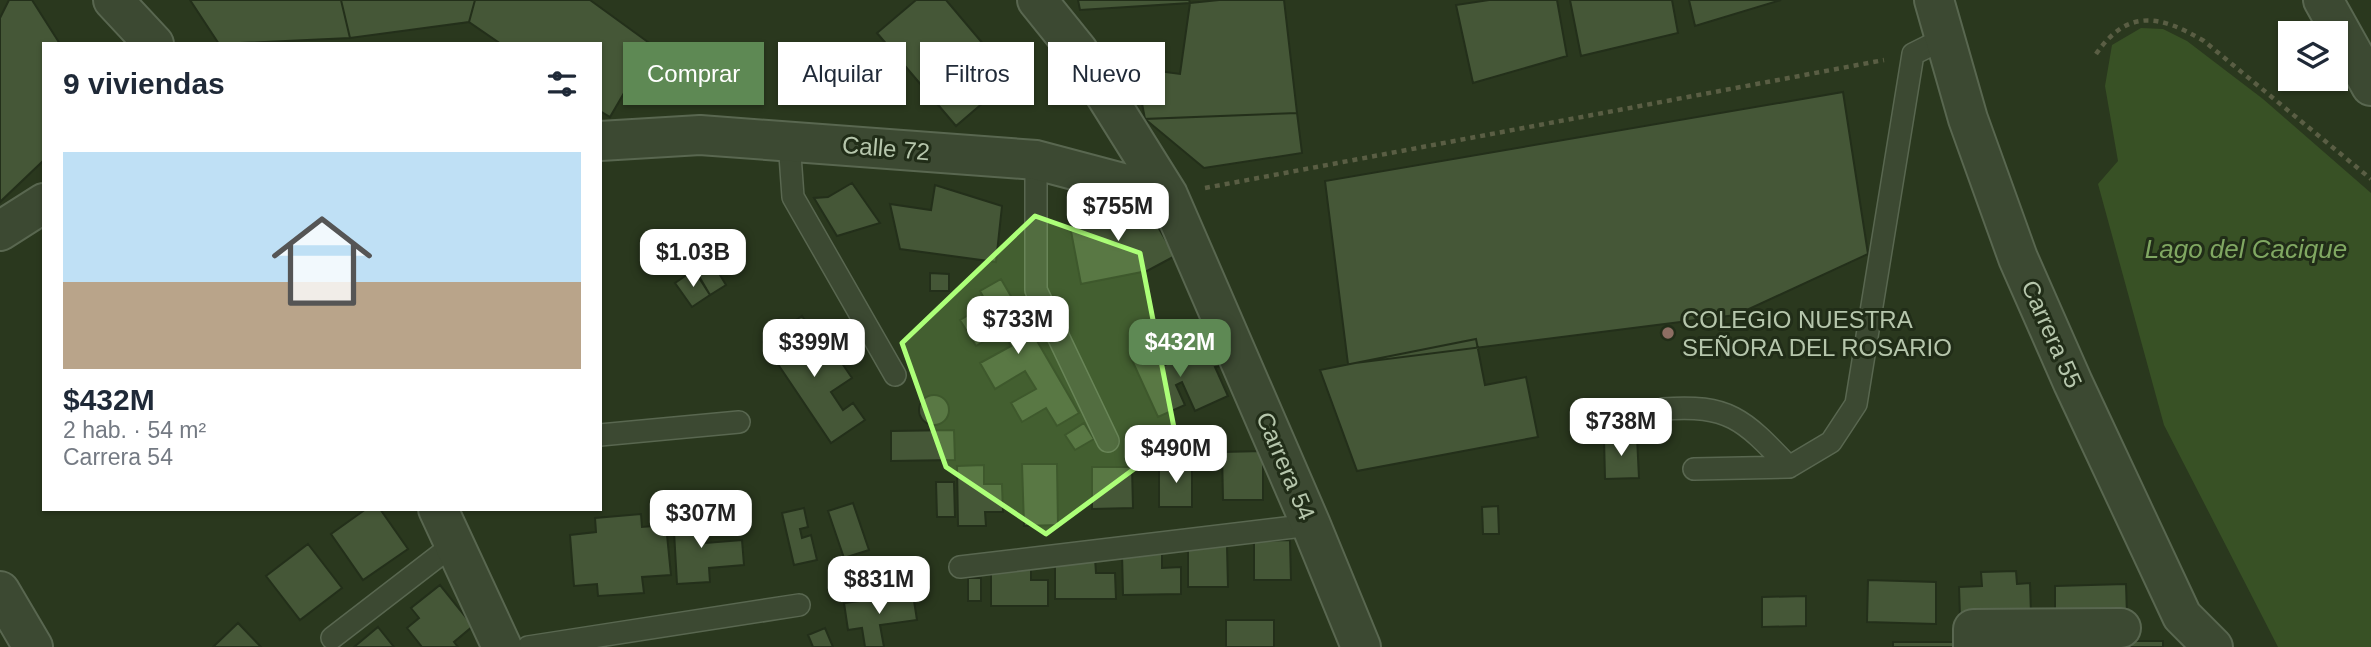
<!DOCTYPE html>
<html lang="es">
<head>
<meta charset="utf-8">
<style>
	body { margin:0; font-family:Arial,sans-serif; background:#f6f6f7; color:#1f2937; height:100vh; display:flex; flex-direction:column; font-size:26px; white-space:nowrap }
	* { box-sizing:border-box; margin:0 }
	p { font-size:23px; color:#747a83 }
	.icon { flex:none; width:38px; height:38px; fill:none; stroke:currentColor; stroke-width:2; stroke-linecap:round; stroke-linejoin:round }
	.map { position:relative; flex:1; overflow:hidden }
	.sheet { position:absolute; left:42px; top:42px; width:560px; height:469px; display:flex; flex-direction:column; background:#fff; border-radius:0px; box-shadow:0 2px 5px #0004 }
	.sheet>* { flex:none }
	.guide { position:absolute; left:623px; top:42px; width:665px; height:63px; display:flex; gap:14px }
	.buttons { position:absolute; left:2278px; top:21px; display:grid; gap:14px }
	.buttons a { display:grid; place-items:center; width:70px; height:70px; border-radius:0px; background:#fff; box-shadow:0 2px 5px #0004; font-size:35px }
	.price { position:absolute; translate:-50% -60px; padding:0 16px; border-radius:14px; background:#fff; color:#222; font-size:23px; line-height:46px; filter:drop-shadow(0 2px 4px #0008) }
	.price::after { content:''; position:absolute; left:50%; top:42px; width:21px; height:16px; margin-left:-10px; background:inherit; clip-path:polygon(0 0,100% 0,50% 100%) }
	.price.current { background:#5e8954; color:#fff }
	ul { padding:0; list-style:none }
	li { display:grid; align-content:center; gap:14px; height:371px; padding:0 21px }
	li+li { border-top:2px solid #e0e1e3 }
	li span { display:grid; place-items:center; height:217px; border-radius:0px; color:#555 }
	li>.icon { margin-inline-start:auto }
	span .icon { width:126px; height:126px; fill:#fffc; stroke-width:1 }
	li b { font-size:30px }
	h2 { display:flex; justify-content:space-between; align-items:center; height:84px; padding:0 21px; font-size:30px }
	.chip { padding:0 24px; border-radius:0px; background:#fff; box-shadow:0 2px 5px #0004; font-size:24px; line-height:63px }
	.chip.current { background:#5e8954; color:#fff }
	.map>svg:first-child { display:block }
</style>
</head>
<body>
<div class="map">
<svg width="2371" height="647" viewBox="0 0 2371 647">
	<rect width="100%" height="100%" fill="#2a381e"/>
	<!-- water -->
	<path fill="#385125" d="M2141 28 2163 29 2187 41 2263 99 2371 193V647H2278L2164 425 2098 184 2118 161 2105 86 2112 45Z"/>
	<!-- building -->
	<path fill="#455737" stroke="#232f1a" stroke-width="2" d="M9 0H32L60 44H44V160L0 202V18Z
		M190 0H341L350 38 219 44Z
		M341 0H475L469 22 350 38Z
		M475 0H590L652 45 610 117 600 111V44H501L469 22Z
		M916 0H946L1012 78 956 126 877 33Z
		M1078 0H1189L1190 3 1080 10Z
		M1219 0H1284L1297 113 1145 119 1135 68 1180 74 1190 3Z
		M1489 0H1557L1567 56 1473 83 1456 5Z
		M1570 0H1672L1678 33 1581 56Z
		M1689 0H1781L1695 26Z
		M1843 92 1868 254 1736 315 1348 364 1325 181Z
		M1297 113 1302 153 1204 168 1145 119Z
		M852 183 880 223 837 236 814 198 828 197Z
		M935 185 1002 206 996 262 900 249 890 204 931 210Z
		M1118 198 1126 212 1144 203 1175 256 1147 271 1081 284 1070 226Z
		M702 245 726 285 710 295 686 254Z
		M694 270 710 295 692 307 675 283Z
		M930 273 949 274V291H930Z
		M1001 279 1079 413 1057 426 1046 408 1022 422 1011 403 1036 389 1025 371 995 389 980 363 1011 346 1002 331 976 346 960 320 987 304 980 291Z
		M802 316 817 338 802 348 815 367 835 353 852 378 831 392 843 410 853 403 865 420 831 443 763 342Z
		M1476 339 1485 385 1526 377 1538 437 1357 471 1320 370Z
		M1210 345 1220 366 1215 367 1228 396 1195 411 1182 382 1176 385 1185 405 1158 417 1131 358 1156 346 1165 365Z
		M919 410a15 15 0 1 1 30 0a15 15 0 1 1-30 0Z
		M1084 423 1094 439 1075 450 1065 435Z
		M954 430 955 460 891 461V431Z
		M1637 437 1639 478 1605 479 1604 438Z
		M1263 451V500H1223L1222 452Z
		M1159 463H1192V507H1159Z
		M1022 464H1057L1058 525 1024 526Z
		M984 465V484H1002L1003 512H985L986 526H958L957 466Z
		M1092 467H1132L1133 508 1092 509Z
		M936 482H954L955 517H937Z
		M853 503 869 550 844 558 828 511Z
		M1498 506 1499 534H1483L1482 507Z
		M804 508 808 527 800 529 802 538 811 535 817 560 794 565 782 513Z
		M366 509H380L408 549 363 580 331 534Z
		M704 512 706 543 742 540 744 565 709 568 710 582 677 584 673 514Z
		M641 514 642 527 666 525 671 575 642 577 644 593 598 596 597 584 574 586 570 535 596 532 595 518Z
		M1290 540 1291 580H1254V541Z
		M308 544 342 588 300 620 266 576Z
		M1188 546H1227L1228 587H1188Z
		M1122 553H1162V568L1181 567V594L1123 595Z
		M1095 558 1096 573H1115L1116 599H1055V559Z
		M991 567H1031V580H1048V606H991Z
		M2016 571 2017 584 2030 583 2031 614 1960 617 1959 587 1982 586 1981 572Z
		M968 578H981V601H968Z
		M1868 580 1936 582V624L1867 622Z
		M2126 584 2127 615 2055 617V586Z
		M440 585 473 626 454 642 458 647H422L407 628 419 618 411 608Z
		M913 594 917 620 880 625 884 647H865L862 628 848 630 844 603Z
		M1806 596V626L1762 627V597Z
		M1226 620H1274V647H1226Z
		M238 623 261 647H213Z
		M378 627 394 647H354Z
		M825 628 833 647H813L808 635Z
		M2128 641H2163V647H2128Z
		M1893 642H1964V647H1893Z"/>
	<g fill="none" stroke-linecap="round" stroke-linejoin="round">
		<defs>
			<path id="lane" d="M789 141 793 197 895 375
				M1036 160V290L1108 441
				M1663 409C1730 404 1744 420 1789 467
				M600 435 739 422
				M1694 469 1789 467 1831 442 1856 404 1913 54 1943 39
				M960 567 1311 525
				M332 638 454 544
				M528 647 799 605"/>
			<path id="street" d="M113 0 154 44
				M1037 0 1078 51 1168 195 1311 525 1361 647
				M1934 0 1968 119 2018 258 2073 383 2182 616 2213 647
				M2323 0 2371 86
				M600 141 700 135 1036 160 1168 195
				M0 231 44 203
				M438 509 502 647
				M0 591 33 647
				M1973 647V629L2121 628"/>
		</defs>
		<!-- lane casing -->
		<use href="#lane" stroke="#596750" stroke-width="24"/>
		<!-- street casing -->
		<use href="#street" stroke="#596750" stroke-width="42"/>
		<!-- path -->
		<path stroke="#5a5e44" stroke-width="4.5" stroke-dasharray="5 5" stroke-linecap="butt" d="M2096 54C2128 8 2160 15 2204 41L2371 179
			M1205 188 1884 60"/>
		<!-- lane -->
		<use href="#lane" stroke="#3c4932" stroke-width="21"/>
		<!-- street -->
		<use href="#street" stroke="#3c4932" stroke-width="38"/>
	</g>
	<!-- marked area -->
	<path fill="#acff78" fill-opacity="0.2" stroke="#acff78" stroke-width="5" stroke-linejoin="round" d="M1035 216 1140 253 1176 438 1046 534 946 467 902 343Z"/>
	<!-- markers -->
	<circle fill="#8d6e63" stroke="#212d18" stroke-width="2.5" cx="1668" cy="333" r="7"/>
	<g text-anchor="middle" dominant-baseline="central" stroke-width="6" stroke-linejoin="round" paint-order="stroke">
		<!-- street labels -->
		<g font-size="24" fill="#b6c6ac" stroke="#212d18">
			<text transform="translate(886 148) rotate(5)">Calle 72</text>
			<text transform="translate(2052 334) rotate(66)">Carrera 55</text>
			<text transform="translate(1286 466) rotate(67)">Carrera 54</text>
		</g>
		<!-- poi labels -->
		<g font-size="24" fill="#b6c6ac" stroke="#212d18" text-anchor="start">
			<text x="1682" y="319">COLEGIO NUESTRA<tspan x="1682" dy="28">SEÑORA DEL ROSARIO</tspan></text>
		</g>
		<!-- water labels -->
		<g font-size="26" font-style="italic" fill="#80a862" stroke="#212d18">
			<text x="2246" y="249">Lago del Cacique</text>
		</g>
	</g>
</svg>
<div class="buttons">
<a><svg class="icon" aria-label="layers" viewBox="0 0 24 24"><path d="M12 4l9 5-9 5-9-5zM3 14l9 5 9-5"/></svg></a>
</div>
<b class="price" style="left:1118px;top:243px">$755M</b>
<b class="price" style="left:693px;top:289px">$1.03B</b>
<b class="price" style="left:1018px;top:356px">$733M</b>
<b class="price" style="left:814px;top:379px">$399M</b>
<b class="price current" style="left:1180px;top:379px">$432M</b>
<b class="price" style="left:1621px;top:458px">$738M</b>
<b class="price" style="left:1176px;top:485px">$490M</b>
<b class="price" style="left:701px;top:550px">$307M</b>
<b class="price" style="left:879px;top:616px">$831M</b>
<div class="guide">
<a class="chip current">Comprar</a>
<a class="chip">Alquilar</a>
<a class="chip">Filtros</a>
<a class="chip">Nuevo</a>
</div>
<section class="sheet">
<h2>9 viviendas<svg class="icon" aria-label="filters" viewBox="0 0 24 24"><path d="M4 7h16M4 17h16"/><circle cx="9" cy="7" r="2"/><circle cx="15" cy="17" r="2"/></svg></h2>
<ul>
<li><span style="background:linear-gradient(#bfe0f5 60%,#b9a48a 0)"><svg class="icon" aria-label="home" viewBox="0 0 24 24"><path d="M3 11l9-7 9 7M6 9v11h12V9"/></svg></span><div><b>$432M</b><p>2 hab. · 54 m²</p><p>Carrera 54</p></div></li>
</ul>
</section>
</div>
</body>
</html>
